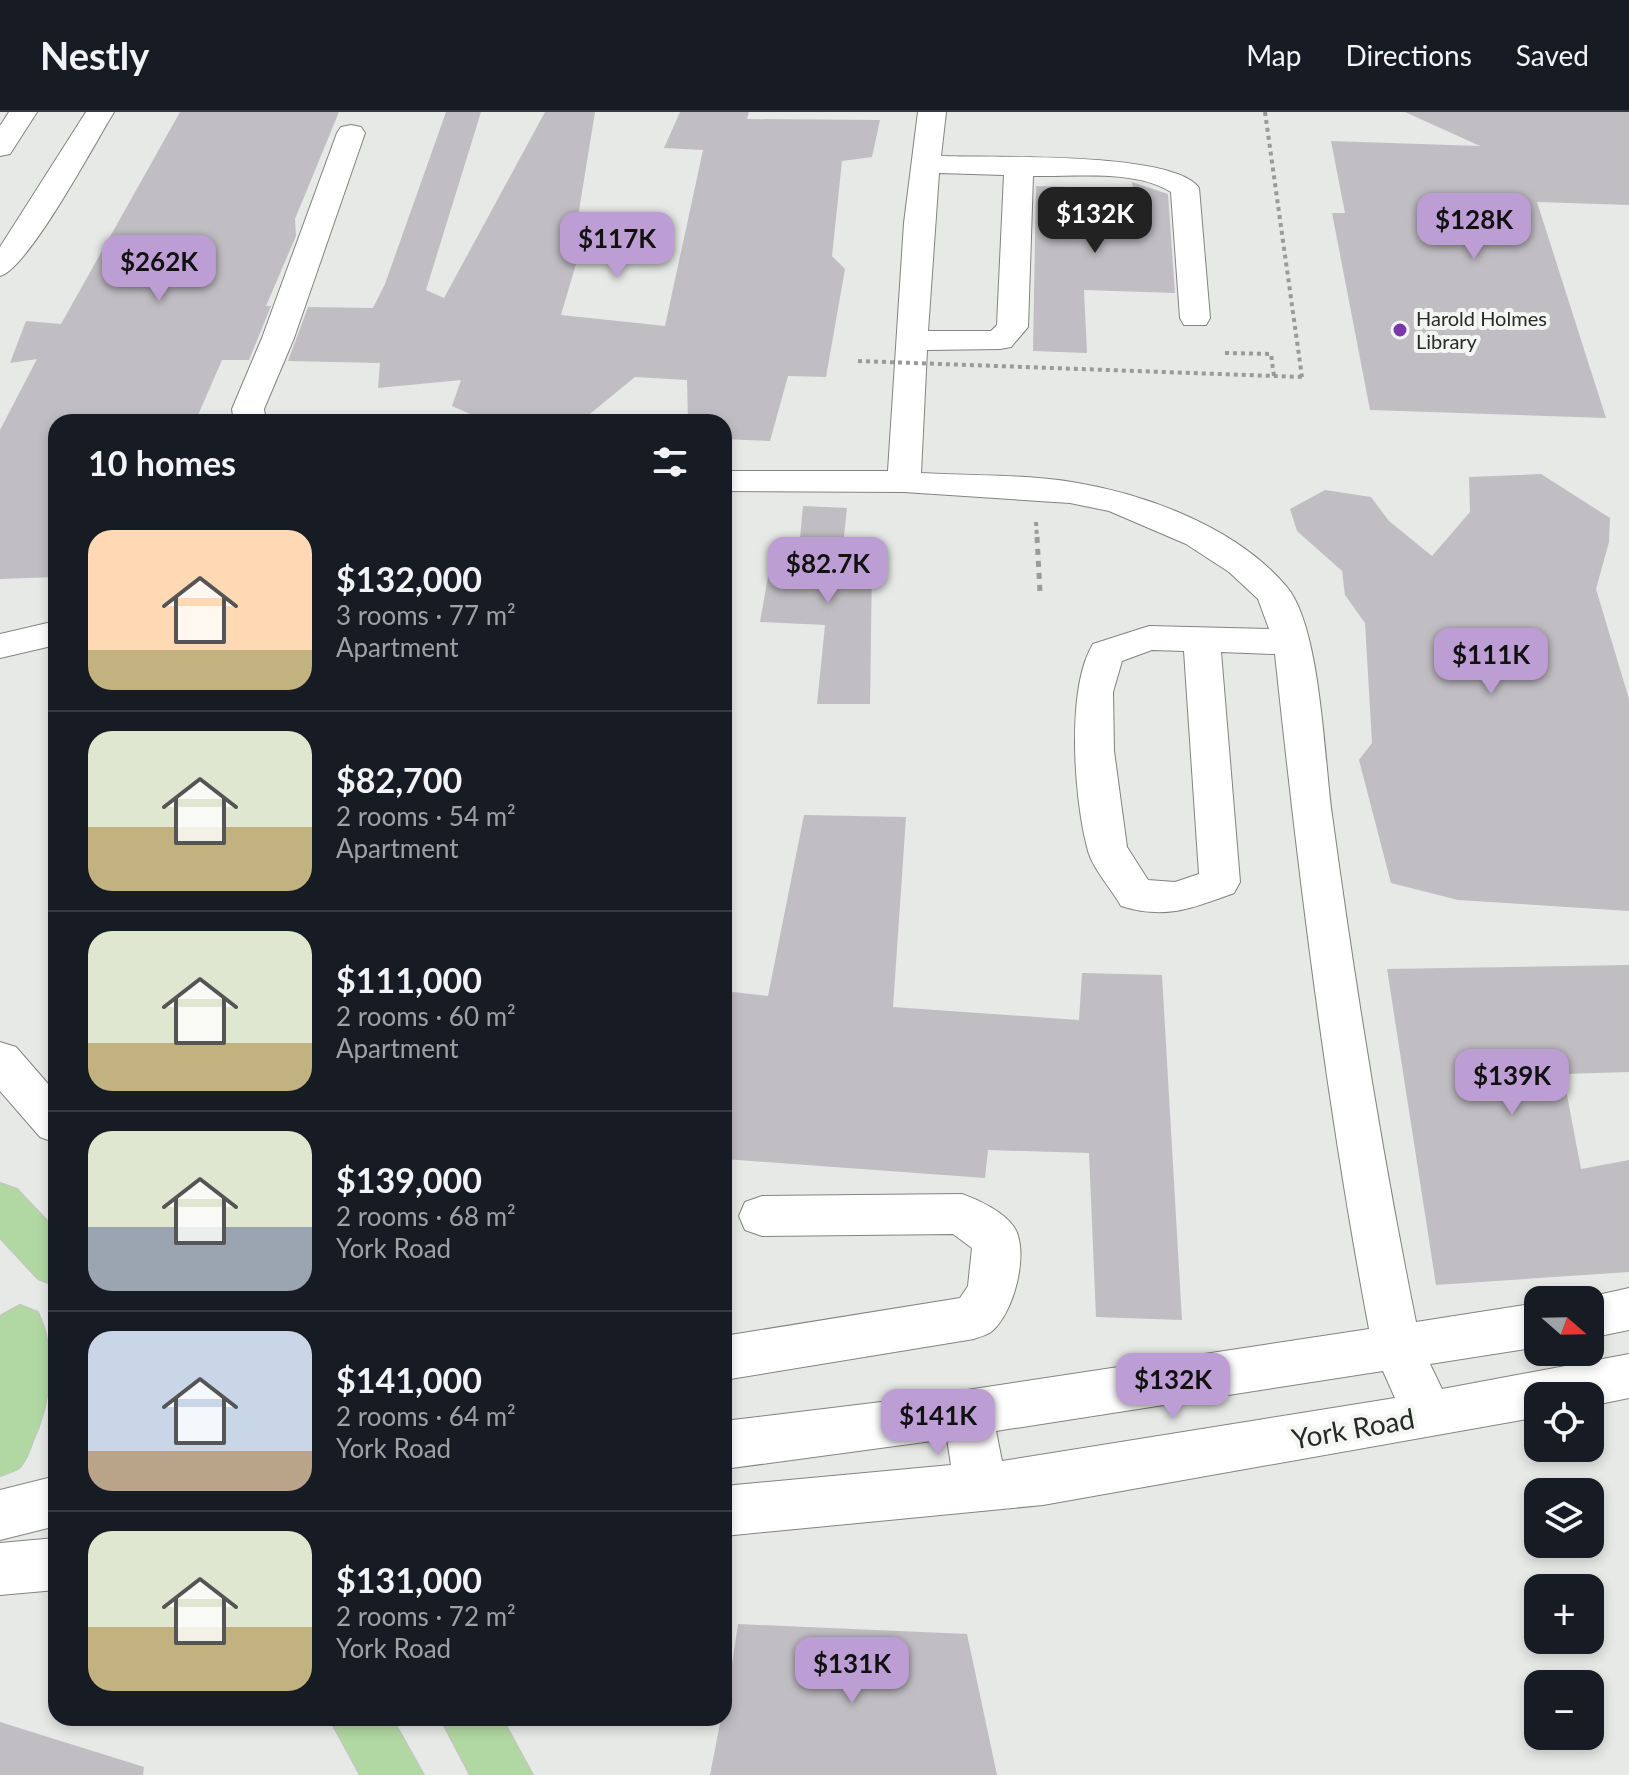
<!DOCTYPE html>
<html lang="en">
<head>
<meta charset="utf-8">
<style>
	body { margin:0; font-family:Lato,sans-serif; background:#242831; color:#f1f3f6; height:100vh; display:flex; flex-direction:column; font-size:30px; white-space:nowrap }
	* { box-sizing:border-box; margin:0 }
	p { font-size:26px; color:#9ea1a6 }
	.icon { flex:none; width:44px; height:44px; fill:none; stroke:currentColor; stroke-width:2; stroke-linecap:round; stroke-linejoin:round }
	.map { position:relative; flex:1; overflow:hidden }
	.panel { position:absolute; left:48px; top:302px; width:684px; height:1312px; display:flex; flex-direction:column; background:#171b24; border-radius:24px; box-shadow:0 4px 12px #0003 }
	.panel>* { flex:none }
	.needle { width:52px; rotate:110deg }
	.controls { position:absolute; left:1524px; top:1174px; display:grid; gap:16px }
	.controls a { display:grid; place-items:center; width:80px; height:80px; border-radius:16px; background:#171b24; box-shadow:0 4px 12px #0003; font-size:40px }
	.price { position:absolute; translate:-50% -68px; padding:0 18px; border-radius:16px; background:#bc9ed4; color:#111; font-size:26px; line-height:52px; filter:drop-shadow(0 2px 4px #0008) }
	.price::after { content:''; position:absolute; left:50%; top:48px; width:24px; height:18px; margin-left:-12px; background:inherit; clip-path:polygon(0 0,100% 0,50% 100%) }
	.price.current { background:#222; color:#fff }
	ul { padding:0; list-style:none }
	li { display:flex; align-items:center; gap:24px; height:200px; padding:0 40px }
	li+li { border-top:2px solid #363941 }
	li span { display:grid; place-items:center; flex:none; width:224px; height:160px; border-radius:24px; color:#555 }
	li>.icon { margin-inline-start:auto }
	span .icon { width:96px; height:96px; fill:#fffc; stroke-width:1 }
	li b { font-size:34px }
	h2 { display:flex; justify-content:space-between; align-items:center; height:96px; padding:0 40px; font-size:34px }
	header { display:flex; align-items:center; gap:48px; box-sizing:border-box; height:112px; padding:0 40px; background:#171b24; border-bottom:2px solid #363941 }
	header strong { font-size:38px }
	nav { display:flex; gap:44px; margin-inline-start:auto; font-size:28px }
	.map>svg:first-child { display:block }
</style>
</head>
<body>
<header>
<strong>Nestly</strong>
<nav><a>Map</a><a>Directions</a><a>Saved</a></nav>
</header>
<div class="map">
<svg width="1629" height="1663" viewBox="0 0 1629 1663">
	<rect width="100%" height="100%" fill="#e6e9e5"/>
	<!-- building -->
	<path fill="#c1bec3" d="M180 0H339L295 107 296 124 266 194H271L249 248H222L195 310H56V465L0 467V318L37 247 10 251 26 209 61 212Z
		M446 0H481L426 178 444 186 545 0H595L576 117 581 135 561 203 665 214 703 38 664 36 680 0H749L747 7 880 8 872 45 842 49 832 144 845 157 826 265 788 264 770 329 724 327V310H688L687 268 635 265 580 310H488L452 294 461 268 378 276 380 251 288 249 308 195 373 196 385 172Z
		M1405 0H1629V93L1537 90 1606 306 1370 298 1332 101H1345L1331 29 1480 34Z
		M1132 70 1168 82 1175 181 1084 178 1087 241 1033 239 1036 74 1133 77Z
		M1541 362 1610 406 1609 430 1596 477 1629 587V799L1458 788 1391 771 1359 648 1372 631 1365 511 1345 483 1342 459 1297 419 1290 397 1325 378 1371 385 1389 409 1432 444 1470 400 1469 365Z
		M803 394 847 396 841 453 872 454 870 592H817L825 513 760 510 769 459H797Z
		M804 703 906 705 893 895 1079 908 1082 861 1162 863 1182 1208 1096 1205 1089 1041 988 1038 985 1066 724 1047V879L768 884Z
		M1629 853V960L1563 962 1581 1057 1629 1048V1160L1436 1173 1387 857Z
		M738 1512 967 1522 997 1663H710L721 1606H724Z
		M0 1610 144 1655 143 1663H0Z"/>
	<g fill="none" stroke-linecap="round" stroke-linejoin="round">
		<defs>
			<path id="minor" d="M9 0H37L10 42 0 44V14Z
				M86 0H114C95 31 28 157 0 164V135Z
				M918 0H946L941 44C990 46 1174 39 1199 76L1210 206 1206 213H1184L1180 206 1171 80C1134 57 1075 65 1033 64L1028 215 1011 235 1000 237 927 238 921 361C971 364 1023 362 1072 370 1146 382 1236 415 1286 474 1321 514 1324 648 1332 703 1355 872 1382 1042 1416 1210L1538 1191V1235L1430 1252 1442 1277 1629 1242V1286L1590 1294V1284H1538V1305L1043 1393 724 1424V1374L951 1353 947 1327 724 1357V1309L914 1286 1369 1217C1327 994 1299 768 1275 542L1221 540 1240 770 1234 781C1193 796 1166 808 1121 794 1111 776 1091 755 1087 735 1074 685 1066 576 1093 532L1149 514 1269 517 1258 487 1229 460 1186 432 1109 399 1070 391 904 380 724 379V359H888L904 111ZM939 61 1004 63 997 213 991 219H928ZM1152 538 1184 539 1199 762 1175 770 1148 768 1127 735 1114 639 1113 580 1122 549ZM1383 1259 1395 1286 1002 1349 996 1319Z
				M351 13 361 15 365 21 294 226 264 297 266 310H234L232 297 262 226 337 21 341 15Z
				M56 509V533L0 546V522Z
				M0 930 16 935 56 981V1031L40 1025 0 979Z
				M962 1082C979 1088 1004 1100 1014 1115 1030 1139 1014 1202 991 1220 987 1223 979 1225 974 1227L724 1268V1224L960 1186 968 1174 972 1136 953 1122 762 1124 745 1118 739 1104 745 1090 762 1084Z
				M1629 1176V1218L1590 1226V1188H1575Z
				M56 1364V1414L0 1428V1378Z
				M56 1426V1478L0 1483V1431Z"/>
			<path id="major" d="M0 1071 17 1077 56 1118V1174L38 1167 0 1126Z
				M20 1193 38 1200C57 1240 51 1290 33 1329 30 1338 25 1352 18 1357 13 1360 5 1362 0 1364V1204Z
				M329 1606H392L424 1663H360Z
				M440 1606H502L533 1663H470Z"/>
		</defs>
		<!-- minor casing -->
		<use href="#minor" stroke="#818480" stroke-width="2"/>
		<!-- major casing -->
		<use href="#major" stroke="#c3c3c3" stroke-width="2"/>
		<!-- path-far1 -->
		<path stroke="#999b98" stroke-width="4" stroke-dasharray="4 4" stroke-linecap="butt" d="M1265 0 1302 265
			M1225 241 1271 242 1274 264
			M1036 410 1037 427"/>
		<!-- path -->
		<path stroke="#999b98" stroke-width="5" stroke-dasharray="6 6" stroke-linecap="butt" d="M1037 425 1040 480"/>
		<!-- minor -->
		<use href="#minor" fill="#fff" fill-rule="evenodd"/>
		<!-- major -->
		<use href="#major" fill="#b1d8a2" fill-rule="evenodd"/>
		<!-- path-bridge -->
		<path stroke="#999b98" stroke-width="4" stroke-dasharray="4 4" stroke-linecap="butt" d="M858 249 1302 265"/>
	</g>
	<!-- markers -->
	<circle fill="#7c37aa" stroke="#f3f6f2" stroke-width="3" cx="1400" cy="218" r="8"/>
	<g text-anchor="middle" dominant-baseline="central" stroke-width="8" stroke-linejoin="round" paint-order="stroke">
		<!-- far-poi labels -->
		<g font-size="20" fill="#292a28" stroke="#f3f6f2" text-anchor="start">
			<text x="1416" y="206">Harold Holmes<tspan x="1416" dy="23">Library</tspan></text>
		</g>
		<!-- near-street labels -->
		<g font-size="28" fill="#292a28" stroke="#f3f6f2">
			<text transform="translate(1353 1316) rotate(-10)">York Road</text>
		</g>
	</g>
</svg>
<div class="controls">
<a><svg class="needle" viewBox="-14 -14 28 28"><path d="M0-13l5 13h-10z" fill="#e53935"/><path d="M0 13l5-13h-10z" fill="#9ea1a6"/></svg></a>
<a><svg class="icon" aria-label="locate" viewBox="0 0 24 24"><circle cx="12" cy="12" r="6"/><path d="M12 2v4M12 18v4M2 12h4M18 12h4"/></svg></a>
<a><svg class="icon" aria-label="layers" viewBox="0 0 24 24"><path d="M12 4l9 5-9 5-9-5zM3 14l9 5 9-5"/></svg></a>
<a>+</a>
<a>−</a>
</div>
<b class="price current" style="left:1095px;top:143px">$132K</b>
<b class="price" style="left:1474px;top:149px">$128K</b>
<b class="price" style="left:617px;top:168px">$117K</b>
<b class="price" style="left:159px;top:191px">$262K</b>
<b class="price" style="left:828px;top:493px">$82.7K</b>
<b class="price" style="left:1491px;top:584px">$111K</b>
<b class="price" style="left:1512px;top:1005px">$139K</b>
<b class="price" style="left:1173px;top:1309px">$132K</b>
<b class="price" style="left:938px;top:1345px">$141K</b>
<b class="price" style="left:852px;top:1593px">$131K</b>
<section class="panel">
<h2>10 homes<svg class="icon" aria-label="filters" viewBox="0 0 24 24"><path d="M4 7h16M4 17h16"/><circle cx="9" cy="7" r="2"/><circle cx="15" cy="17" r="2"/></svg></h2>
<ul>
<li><span style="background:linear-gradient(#ffd9b3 75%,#c2b280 0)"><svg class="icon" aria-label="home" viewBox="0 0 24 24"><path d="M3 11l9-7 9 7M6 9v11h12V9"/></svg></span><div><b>$132,000</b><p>3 rooms · 77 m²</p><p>Apartment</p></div></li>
<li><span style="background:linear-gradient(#dfe7d0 60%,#c2b280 0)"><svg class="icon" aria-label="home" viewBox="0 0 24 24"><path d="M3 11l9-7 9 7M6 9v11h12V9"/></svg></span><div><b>$82,700</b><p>2 rooms · 54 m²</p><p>Apartment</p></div></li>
<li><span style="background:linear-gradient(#dfe7d0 70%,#c2b280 0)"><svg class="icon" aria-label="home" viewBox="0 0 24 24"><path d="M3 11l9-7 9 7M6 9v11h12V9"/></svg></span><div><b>$111,000</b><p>2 rooms · 60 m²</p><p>Apartment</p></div></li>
<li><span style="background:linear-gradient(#dfe7d0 60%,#9aa5b1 0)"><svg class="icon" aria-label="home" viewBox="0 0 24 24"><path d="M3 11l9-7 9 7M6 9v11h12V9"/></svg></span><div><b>$139,000</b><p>2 rooms · 68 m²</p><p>York Road</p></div></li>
<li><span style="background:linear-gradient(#c9d6e8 75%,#b9a48a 0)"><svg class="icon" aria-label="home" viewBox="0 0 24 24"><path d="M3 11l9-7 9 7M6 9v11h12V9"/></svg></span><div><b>$141,000</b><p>2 rooms · 64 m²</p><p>York Road</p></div></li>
<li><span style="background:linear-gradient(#dfe7d0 60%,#c2b280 0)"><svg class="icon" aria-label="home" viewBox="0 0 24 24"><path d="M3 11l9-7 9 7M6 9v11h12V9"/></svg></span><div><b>$131,000</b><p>2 rooms · 72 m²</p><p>York Road</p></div></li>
</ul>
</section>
</div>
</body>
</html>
